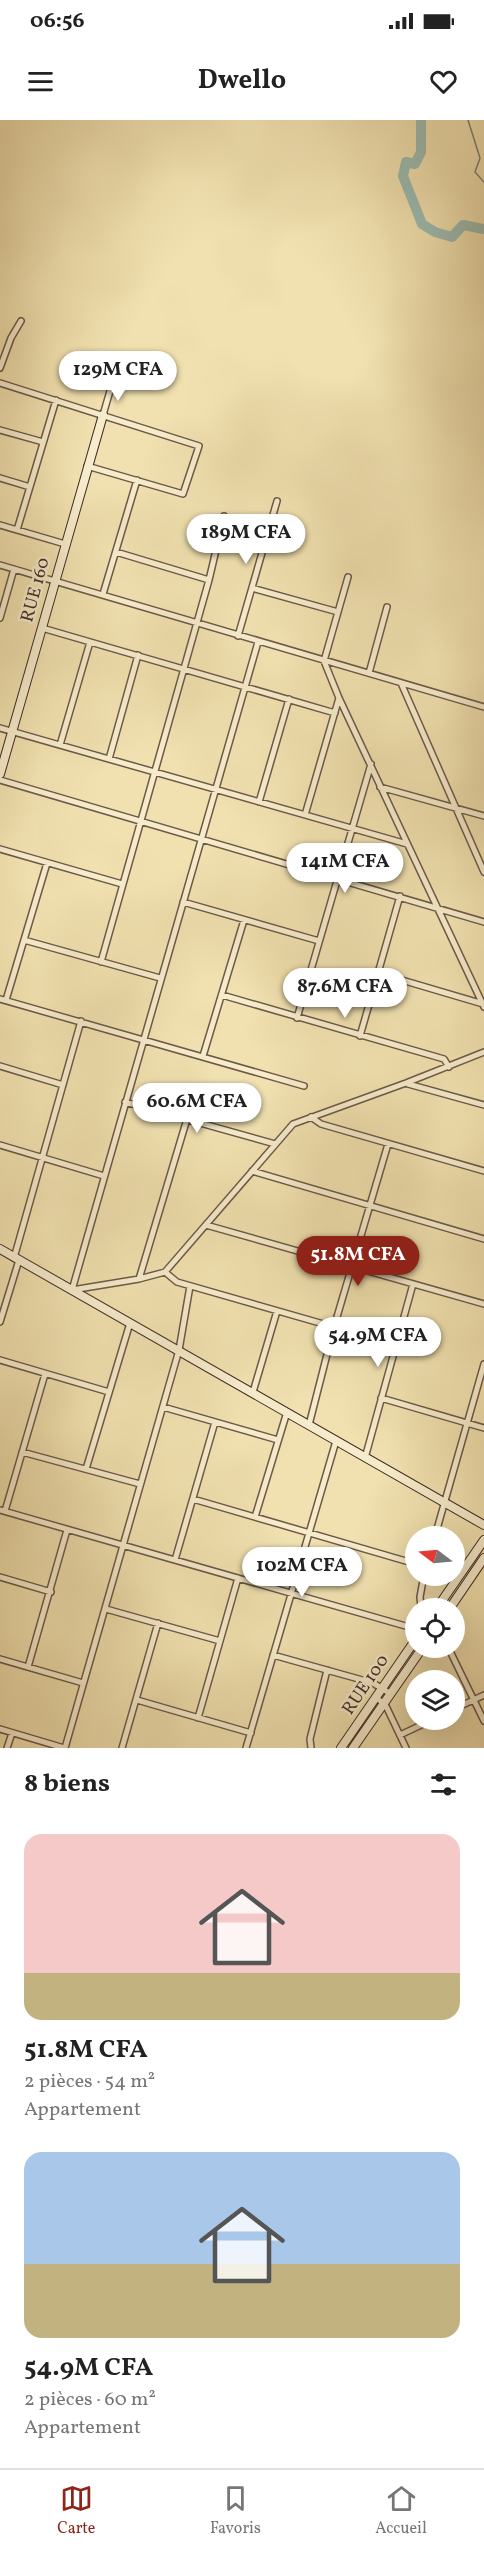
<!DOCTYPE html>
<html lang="fr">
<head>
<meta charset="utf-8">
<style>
	body { margin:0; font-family:Vollkorn,serif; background:#f6f6f6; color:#222; height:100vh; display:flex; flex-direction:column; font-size:22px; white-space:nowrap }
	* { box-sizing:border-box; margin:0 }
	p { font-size:20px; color:#767676 }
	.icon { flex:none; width:33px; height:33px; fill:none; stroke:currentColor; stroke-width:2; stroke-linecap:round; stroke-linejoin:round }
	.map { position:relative; height:1628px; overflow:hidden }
	.details { display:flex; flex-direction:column; background:#fff; flex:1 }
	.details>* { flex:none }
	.needle { width:39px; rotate:286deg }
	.controls { position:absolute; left:405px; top:1406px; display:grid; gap:12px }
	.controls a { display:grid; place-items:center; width:60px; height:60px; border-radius:50%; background:#fff; box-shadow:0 6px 24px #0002; font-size:30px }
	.price { position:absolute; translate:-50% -51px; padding:0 14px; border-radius:21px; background:#fff; color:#222; font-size:20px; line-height:39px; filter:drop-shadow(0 2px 3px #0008) }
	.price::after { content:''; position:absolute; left:50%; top:36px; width:18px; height:14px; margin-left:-9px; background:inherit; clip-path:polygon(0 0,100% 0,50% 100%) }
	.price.active { background:#8f2418; color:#fff }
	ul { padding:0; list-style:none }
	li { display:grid; align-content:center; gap:12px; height:318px; padding:0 24px }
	li span { display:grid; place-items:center; height:186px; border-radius:18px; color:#555 }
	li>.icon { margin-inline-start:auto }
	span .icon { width:108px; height:108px; fill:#fffc; stroke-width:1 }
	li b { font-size:26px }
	h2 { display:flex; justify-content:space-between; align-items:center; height:72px; padding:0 24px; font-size:26px }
	.status { display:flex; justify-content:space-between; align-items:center; height:42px; padding:0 30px; background:#fff; direction:ltr }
	.status svg { height:16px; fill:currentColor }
	header { display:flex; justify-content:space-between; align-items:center; height:78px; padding:0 24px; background:#fff; font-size:27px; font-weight:700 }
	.tab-bar { display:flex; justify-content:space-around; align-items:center; height:84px; border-top:2px solid #e0e0e0; background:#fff; font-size:16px; color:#767676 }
	.tab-bar a { display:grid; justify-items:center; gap:3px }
	.tab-bar .active { color:#8f2418 }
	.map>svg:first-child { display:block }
</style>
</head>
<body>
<div class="status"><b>06:56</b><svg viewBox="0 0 49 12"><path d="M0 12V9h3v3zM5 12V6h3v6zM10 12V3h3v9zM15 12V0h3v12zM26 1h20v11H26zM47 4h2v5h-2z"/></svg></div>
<header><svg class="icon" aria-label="menu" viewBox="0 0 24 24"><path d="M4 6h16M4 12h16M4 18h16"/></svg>Dwello<svg class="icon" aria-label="heart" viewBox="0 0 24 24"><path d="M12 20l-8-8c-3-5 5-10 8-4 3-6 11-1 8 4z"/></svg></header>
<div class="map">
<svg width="484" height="1628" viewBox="0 0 484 1628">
	<rect width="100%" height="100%" fill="#f1e1b0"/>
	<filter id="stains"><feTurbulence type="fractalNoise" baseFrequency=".00333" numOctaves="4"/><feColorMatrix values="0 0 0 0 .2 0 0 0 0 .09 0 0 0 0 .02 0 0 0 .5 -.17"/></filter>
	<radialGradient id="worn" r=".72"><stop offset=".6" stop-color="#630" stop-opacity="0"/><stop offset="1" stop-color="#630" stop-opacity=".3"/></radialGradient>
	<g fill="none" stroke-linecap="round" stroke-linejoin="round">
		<!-- stream -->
		<path stroke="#77827a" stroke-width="1.5" d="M468 0 480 38 475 52 484 62"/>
		<!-- river -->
		<path stroke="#9cbcb2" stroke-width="10" d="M421 0V32L415 44 406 42 403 56 422 104 435 112 452 117 463 105 484 109"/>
		<defs>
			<path id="street" d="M0 248 11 218 21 201
				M0 263 199 326 183 374 87 346
				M103 295 112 264
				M0 310 43 322
				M0 358 30 367
				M0 405 65 424
				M17 410 56 280
				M116 432 209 460
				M0 445 484 587
				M348 457 324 541 339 578 484 887
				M252 468 338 492
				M103 474 137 360
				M0 498 14 449
				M42 508 335 593
				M238 516 277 381
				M258 522 72 1170 139 1159 165 1152 293 1004 406 963 484 932
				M369 553 387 487
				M401 563 484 752
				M0 608 407 724
				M60 625 90 522
				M109 639 138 535
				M0 660 484 802
				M380 667 484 696
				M259 682 289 579
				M305 695 339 578
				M0 729 122 764
				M183 782 319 821
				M24 820 160 858
				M101 842 209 460 224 396
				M378 853 483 884
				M222 875 444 939 449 947
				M0 879 304 966
				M6 880 47 743
				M297 898 371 644
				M360 916 400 776
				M203 936 244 800
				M0 946 63 965
				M408 964 484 985
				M125 982 275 1024
				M311 997 321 1004 484 1051
				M0 1025 104 1056
				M252 1051 484 1119
				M206 1105 484 1184
				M14 1138 81 901
				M165 1152 177 1162 334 1207
				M139 1159 187 999
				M0 1202 19 1140
				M0 1240 109 1272
				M253 1272 277 1191
				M381 1278 484 1308
				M163 1287 278 1320
				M309 1305 334 1207 388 1024
				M22 1332 140 1364
				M365 1338 413 1164
				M86 1349 130 1203
				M193 1379 416 1444
				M0 1390 416 1509
				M5 1391 45 1254
				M255 1397 287 1292
				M435 1416 484 1244
				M175 1440 215 1302
				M0 1457 51 1472
				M421 1488 420 1477 424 1455
				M106 1489 220 1521
				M448 1527 484 1601
				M273 1535 373 1563 391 1574
				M0 1539 83 1563
				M28 1547 67 1410
				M376 1578 385 1584 406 1628
				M137 1580 251 1613
				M454 1589 484 1575
				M198 1598 238 1458
				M0 1609 64 1628
				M400 1615 434 1599
				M7 1628 12 1613
				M65 1628 179 1230 190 1166
				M122 1628 158 1503
				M246 1628 336 1321
				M311 1628 310 1619 327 1550"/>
			<path id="secondary" d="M0 654 103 295
				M0 1129 484 1405
				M437 1488 484 1420
				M450 1488 484 1438
				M341 1628 416 1519
				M353 1628 423 1527"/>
		</defs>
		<!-- street casing -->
		<use href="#street" stroke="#6c5948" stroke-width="8"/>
		<!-- secondary casing -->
		<use href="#secondary" stroke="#3f2c25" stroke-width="10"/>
		<!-- street -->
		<use href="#street" stroke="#f6eccc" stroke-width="5"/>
		<!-- secondary -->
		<use href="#secondary" stroke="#f6eccc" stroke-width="8"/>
	</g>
	<g text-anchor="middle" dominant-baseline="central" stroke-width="5" stroke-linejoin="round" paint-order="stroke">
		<!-- street labels -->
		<g font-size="18" fill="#3f2c25" stroke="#f6eccc">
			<text transform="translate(36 470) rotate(-75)">RUE 160</text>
			<text transform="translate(366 1565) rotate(-56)">RUE 100</text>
		</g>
	</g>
	<rect width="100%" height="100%" filter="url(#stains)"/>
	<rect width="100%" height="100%" fill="url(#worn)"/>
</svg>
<div class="controls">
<a><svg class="needle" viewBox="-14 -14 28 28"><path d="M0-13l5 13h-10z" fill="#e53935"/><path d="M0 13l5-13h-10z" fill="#767676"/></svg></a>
<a><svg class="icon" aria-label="locate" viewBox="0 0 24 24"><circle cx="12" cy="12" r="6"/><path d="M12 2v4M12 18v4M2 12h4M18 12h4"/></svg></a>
<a><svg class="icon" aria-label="layers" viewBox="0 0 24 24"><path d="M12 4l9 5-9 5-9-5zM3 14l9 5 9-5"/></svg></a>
</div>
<b class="price" style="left:118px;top:282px">129M CFA</b>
<b class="price" style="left:246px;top:445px">189M CFA</b>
<b class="price" style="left:345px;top:774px">141M CFA</b>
<b class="price" style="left:345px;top:899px">87.6M CFA</b>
<b class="price" style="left:197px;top:1014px">60.6M CFA</b>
<b class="price active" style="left:358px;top:1167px">51.8M CFA</b>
<b class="price" style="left:378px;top:1248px">54.9M CFA</b>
<b class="price" style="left:302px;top:1478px">102M CFA</b>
</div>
<section class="details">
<h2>8 biens<svg class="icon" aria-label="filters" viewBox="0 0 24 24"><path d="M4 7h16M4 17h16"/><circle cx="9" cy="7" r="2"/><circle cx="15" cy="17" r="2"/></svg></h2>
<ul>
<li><span style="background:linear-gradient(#f6c9c9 75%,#c2b280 0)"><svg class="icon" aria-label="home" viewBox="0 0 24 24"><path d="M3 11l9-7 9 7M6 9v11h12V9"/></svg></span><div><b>51.8M CFA</b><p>2 pièces · 54 m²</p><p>Appartement</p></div></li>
<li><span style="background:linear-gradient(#a9c7e8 60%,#c2b280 0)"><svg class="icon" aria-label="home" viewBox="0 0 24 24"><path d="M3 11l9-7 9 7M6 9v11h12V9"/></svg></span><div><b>54.9M CFA</b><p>2 pièces · 60 m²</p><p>Appartement</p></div></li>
</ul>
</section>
<nav class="tab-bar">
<a class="active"><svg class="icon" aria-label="map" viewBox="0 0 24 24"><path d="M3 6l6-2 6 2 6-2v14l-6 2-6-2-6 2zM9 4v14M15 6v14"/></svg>Carte</a>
<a><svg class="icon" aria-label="saved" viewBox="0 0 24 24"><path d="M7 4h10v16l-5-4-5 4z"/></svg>Favoris</a>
<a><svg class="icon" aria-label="home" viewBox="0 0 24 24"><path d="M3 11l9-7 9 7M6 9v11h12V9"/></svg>Accueil</a>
</nav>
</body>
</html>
